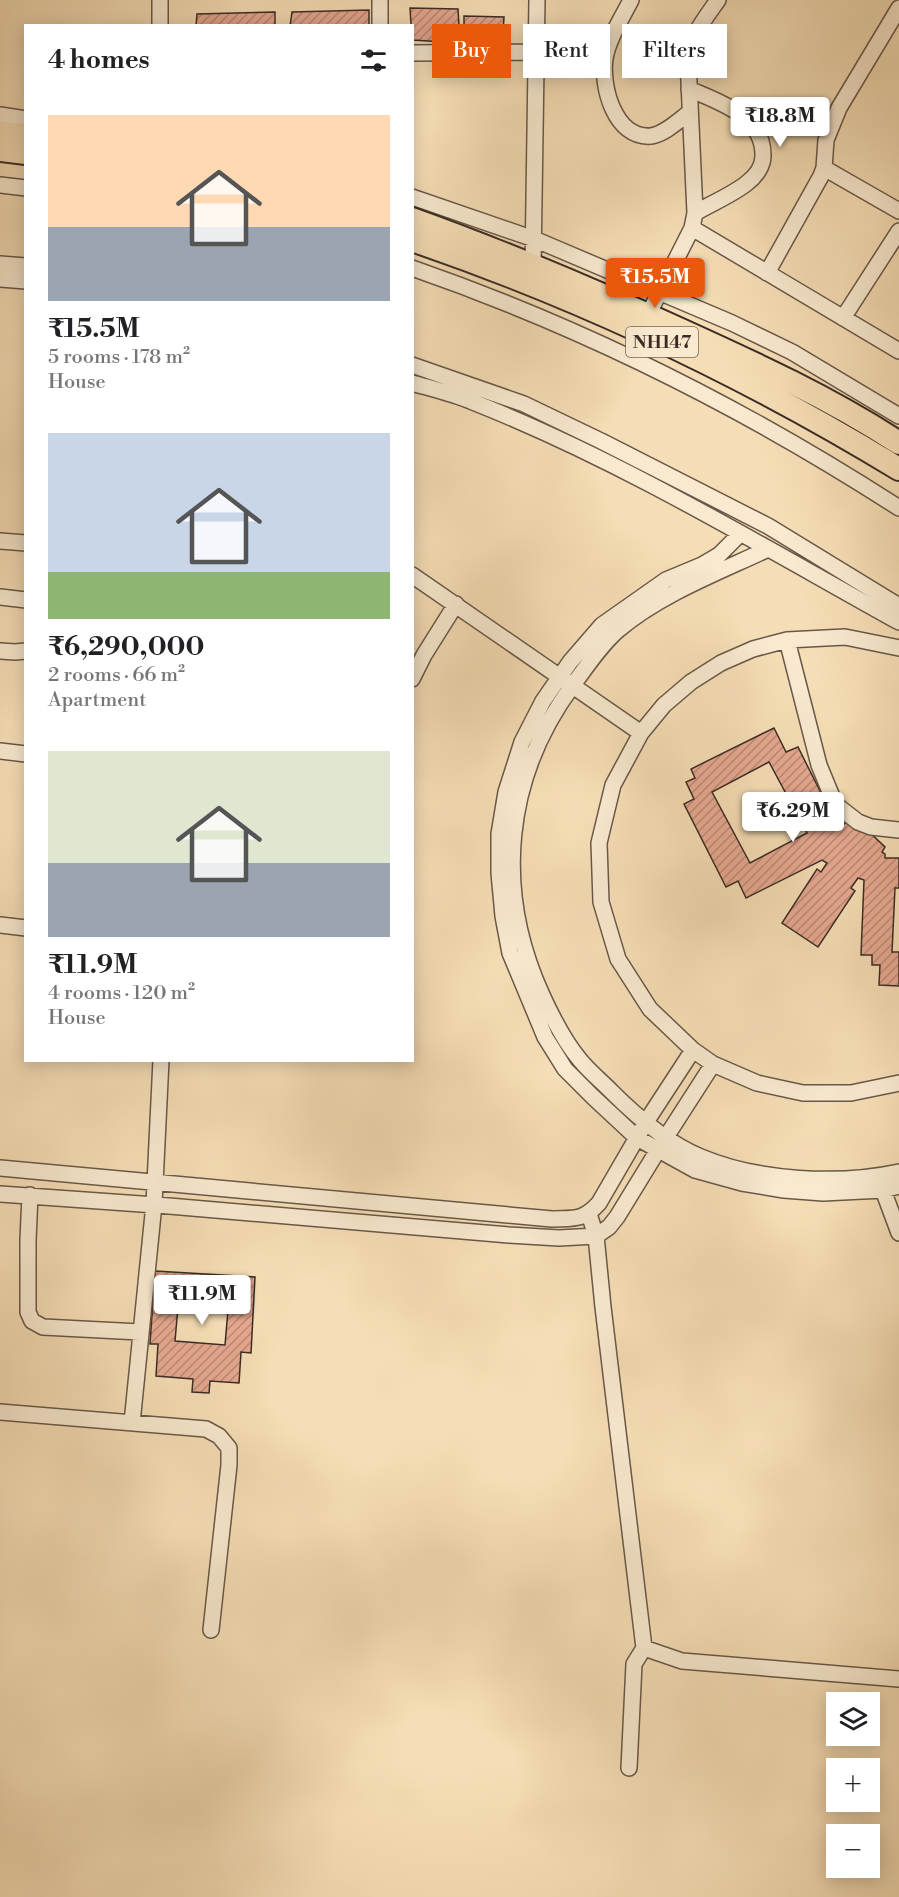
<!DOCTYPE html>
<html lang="en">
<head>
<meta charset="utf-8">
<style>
	body { margin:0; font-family:"Libre Bodoni",serif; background:#f2f2f2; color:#202124; height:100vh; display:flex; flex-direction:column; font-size:22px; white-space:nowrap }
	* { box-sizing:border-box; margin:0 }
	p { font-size:20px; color:#757577 }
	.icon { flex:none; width:33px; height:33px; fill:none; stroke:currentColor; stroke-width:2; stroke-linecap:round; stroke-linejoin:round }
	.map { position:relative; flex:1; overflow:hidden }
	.side { position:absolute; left:24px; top:24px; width:390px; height:1038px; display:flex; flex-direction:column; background:#fff; border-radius:0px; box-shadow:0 3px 15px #0003 }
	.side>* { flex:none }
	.top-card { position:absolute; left:432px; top:24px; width:376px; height:54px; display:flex; gap:12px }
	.tools { position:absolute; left:826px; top:1692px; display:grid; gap:12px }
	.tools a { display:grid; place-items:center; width:54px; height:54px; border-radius:0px; background:#fff; box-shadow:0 3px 15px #0003; font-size:30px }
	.price { position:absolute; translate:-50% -51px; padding:0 14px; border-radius:6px; background:#fff; color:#222; font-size:20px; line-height:39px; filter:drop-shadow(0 2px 3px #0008) }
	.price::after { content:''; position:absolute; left:50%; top:36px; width:18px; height:14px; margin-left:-9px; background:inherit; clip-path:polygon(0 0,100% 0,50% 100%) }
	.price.active { background:#ea580c; color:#fff }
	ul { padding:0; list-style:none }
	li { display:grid; align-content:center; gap:12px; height:318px; padding:0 24px }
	li span { display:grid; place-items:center; height:186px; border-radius:0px; color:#555 }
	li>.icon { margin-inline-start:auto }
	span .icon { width:108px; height:108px; fill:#fffc; stroke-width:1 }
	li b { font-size:26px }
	h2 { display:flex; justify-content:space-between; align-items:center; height:72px; padding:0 24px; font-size:26px }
	.tag { padding:0 21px; border-radius:0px; background:#fff; box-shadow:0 3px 15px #0003; font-size:21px; line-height:54px }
	.tag.active { background:#ea580c; color:#fff }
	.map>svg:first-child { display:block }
</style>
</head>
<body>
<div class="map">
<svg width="899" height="1897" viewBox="0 0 899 1897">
	<defs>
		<pattern id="building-hatch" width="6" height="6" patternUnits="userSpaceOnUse" patternTransform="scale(1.5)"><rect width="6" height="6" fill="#e6a890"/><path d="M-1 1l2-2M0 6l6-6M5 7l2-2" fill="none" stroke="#bb8975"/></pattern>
	</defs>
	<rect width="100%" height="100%" fill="#f5ddb5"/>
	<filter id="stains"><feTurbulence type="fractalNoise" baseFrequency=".00333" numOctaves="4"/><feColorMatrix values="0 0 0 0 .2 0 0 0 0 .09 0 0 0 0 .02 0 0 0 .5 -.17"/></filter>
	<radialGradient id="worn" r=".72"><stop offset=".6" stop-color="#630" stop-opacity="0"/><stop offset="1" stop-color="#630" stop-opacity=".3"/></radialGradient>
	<!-- building -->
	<path fill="url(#building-hatch)" stroke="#3a2c25" stroke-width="1.5" fill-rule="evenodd" d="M410 8 458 9 460 43 412 40Z
		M369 10V26H290L292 12Z
		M275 12V26H196L197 14Z
		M464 16 504 17 503 33 464 35Z
		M774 728 786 752 798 747 838 827 840 828 846 822 868 831 885 847 882 852 885 854V858H899V888H895L892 952H899V986L879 985 880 965H872V955H861L864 880 858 878 851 888 855 891 818 947 782 923 817 869 821 872 827 863 822 860 746 898 738 881 726 887 684 804 694 799 686 782 695 778 691 769ZM769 762 807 833 750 863 712 792Z
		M155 1271 255 1277 251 1353 241 1352 239 1383 210 1381 209 1393 192 1392 193 1379 156 1376 158 1344H150ZM172 1300 237 1305 236 1311 228 1310 225 1345 175 1341 178 1307H171Z"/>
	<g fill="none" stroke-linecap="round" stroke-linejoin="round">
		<defs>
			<path id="minor" d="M631 0C622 18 608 39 605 59 601 87 615 139 651 136 665 134 679 120 690 112
				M160 26V0
				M380 26V0
				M412 53 537 52
				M689 89C719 102 764 116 763 156 763 166 756 176 747 183 732 195 712 203 695 213
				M0 115 26 119
				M824 168 899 211
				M0 185 26 188
				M412 197 534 239 732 323 792 352 899 416
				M692 228 899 351
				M0 264 26 266
				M533 266 537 0
				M412 268C582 327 749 411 899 508
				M767 273 821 176 824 168 826 140 839 108 899 8
				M0 279 26 281
				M648 315 692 228 695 213 688 60C691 35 704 20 718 0
				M843 318 899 231
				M412 365 524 404 601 441 768 526 899 606
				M412 383C433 389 454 394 473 402 622 461 760 545 899 622
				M740 534 719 555 702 565 666 580 602 625 570 662 543 701 522 742 506 792 499 834V873L503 916 510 953 545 1037 565 1069 593 1097 637 1138 695 1170 742 1183 784 1190 823 1193 883 1190 899 1186
				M0 541 26 543
				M768 549C717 573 661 594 618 630 600 646 587 666 573 685 504 778 494 890 542 995 552 1017 564 1041 580 1060 589 1071 601 1081 612 1092 637 1117 667 1143 701 1157 758 1181 839 1185 899 1172
				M412 575 641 733
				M0 597 26 600
				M787 640 819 765 835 804 858 822 871 827 899 830
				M899 648 845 637 787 640 753 649 721 663 691 682 664 705 641 733 613 785 599 843 601 902 618 959 650 1009 693 1050 713 1064 757 1083 803 1093H851L899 1083
				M0 651 15 652 26 651
				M412 679 424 655 456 604
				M0 751 26 754
				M0 925 26 928
				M0 1168 552 1219C574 1218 583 1221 599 1203L646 1122 693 1050
				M883 1190 899 1233
				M0 1194 169 1206 509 1235 559 1238 596 1236 609 1227 617 1217 666 1137 713 1064
				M30 1195 28 1240V1312L32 1321 43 1327 140 1332
				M589 1214 596 1236 603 1307 644 1648 682 1661 899 1679
				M0 1412 206 1429 219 1436 229 1448V1465L211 1630
				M132 1423 154 1204 161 1060
				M629 1768 634 1664 644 1648"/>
			<path id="highway" d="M0 133 26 135
				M0 150 26 153
				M412 219C504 252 593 290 681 330 756 364 830 398 899 443
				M412 240C582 298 746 376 899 469"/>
		</defs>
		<!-- minor casing -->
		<use href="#minor" stroke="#695849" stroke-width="18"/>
		<!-- highway casing -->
		<use href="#highway" stroke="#3a2c25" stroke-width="26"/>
		<!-- minor -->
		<use href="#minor" stroke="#f8e9cf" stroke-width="15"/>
		<!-- highway -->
		<use href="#highway" stroke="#f5ddb5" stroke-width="22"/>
	</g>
	<g text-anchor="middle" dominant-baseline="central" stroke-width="6" stroke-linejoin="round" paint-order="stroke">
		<!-- shield labels -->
		<rect fill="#f8e9cf" stroke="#736558" stroke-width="1.5" x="626" y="327" width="72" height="30" rx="4.5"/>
		<g font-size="18" font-weight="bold" fill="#3a2c25">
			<text x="662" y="342">NH147</text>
		</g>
	</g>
	<rect width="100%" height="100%" filter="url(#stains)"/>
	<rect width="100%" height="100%" fill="url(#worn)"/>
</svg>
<div class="tools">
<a><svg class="icon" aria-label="layers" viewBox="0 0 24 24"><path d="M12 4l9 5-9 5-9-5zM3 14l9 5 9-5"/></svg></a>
<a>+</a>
<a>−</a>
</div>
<b class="price" style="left:780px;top:148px">₹18.8M</b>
<b class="price active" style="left:655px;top:309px">₹15.5M</b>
<b class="price" style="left:793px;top:843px">₹6.29M</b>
<b class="price" style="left:202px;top:1326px">₹11.9M</b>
<div class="top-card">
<a class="tag active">Buy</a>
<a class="tag">Rent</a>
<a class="tag">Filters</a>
</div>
<section class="side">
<h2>4 homes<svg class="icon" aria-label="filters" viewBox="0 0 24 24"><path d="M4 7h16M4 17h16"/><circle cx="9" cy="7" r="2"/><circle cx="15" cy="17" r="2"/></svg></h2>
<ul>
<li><span style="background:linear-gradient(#ffd9b3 60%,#9aa5b1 0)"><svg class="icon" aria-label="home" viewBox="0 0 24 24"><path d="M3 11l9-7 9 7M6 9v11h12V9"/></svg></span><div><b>₹15.5M</b><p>5 rooms · 178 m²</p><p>House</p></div></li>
<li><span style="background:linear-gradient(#c9d6e8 75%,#8fb573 0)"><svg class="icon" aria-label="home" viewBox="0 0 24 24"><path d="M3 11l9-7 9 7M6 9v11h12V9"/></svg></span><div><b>₹6,290,000</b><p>2 rooms · 66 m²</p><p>Apartment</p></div></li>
<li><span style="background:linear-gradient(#dfe7d0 60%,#9aa5b1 0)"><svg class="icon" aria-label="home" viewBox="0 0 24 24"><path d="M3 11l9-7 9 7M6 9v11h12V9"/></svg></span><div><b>₹11.9M</b><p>4 rooms · 120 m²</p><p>House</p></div></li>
</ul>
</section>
</div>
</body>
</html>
